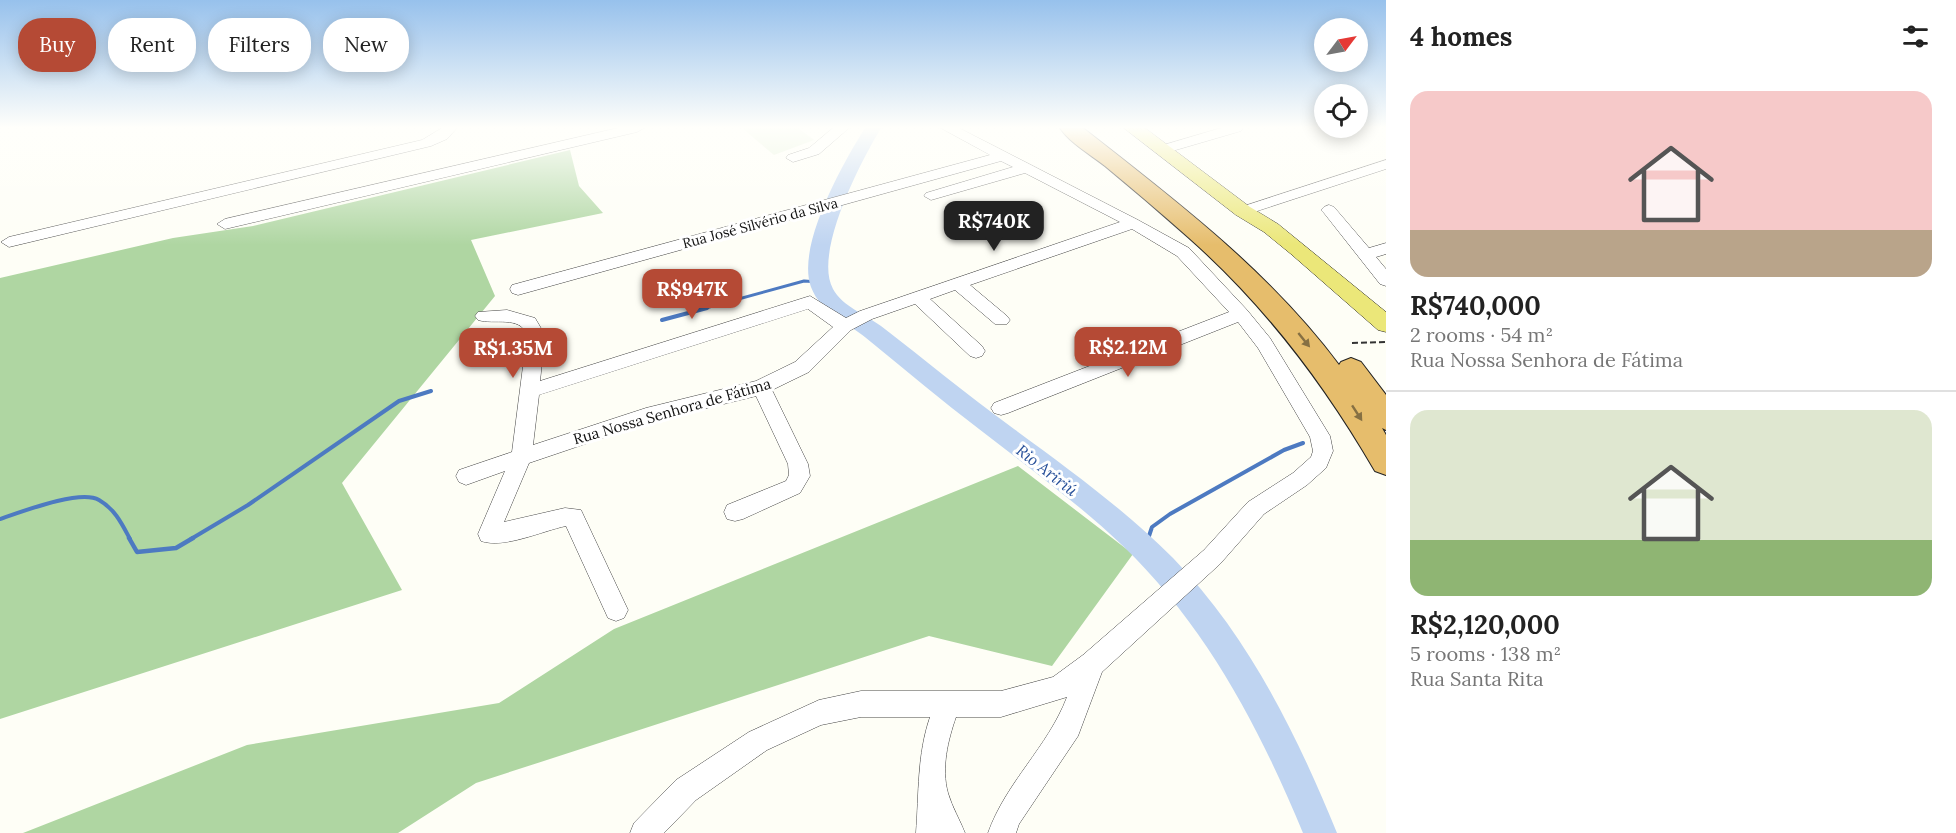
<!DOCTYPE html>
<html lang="en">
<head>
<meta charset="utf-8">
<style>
	body { margin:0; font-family:Lora,serif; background:#f6f6f6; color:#222; height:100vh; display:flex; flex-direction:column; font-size:22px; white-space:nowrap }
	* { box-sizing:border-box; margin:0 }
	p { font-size:20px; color:#767676 }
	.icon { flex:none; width:33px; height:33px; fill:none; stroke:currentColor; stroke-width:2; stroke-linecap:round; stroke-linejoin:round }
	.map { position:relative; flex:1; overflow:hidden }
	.details { display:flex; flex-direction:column; background:#fff; width:570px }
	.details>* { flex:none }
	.banner { position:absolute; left:18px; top:18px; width:570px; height:54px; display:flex; gap:12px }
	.needle { width:39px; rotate:58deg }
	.fabs { position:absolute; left:1314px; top:18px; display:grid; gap:12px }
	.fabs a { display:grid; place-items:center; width:54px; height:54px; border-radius:50%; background:#fff; box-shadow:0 3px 15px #0003; font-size:30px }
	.price { position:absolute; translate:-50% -51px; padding:0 14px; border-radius:12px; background:#b54a35; color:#fff; font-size:20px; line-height:39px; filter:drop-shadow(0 2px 3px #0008) }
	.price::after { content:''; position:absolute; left:50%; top:36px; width:18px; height:14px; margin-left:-9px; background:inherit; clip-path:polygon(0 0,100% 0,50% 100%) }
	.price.active { background:#222; color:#fff }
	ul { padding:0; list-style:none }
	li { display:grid; align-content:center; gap:12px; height:318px; padding:0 24px }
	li+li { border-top:2px solid #e0e0e0 }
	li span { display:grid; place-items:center; height:186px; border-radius:18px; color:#555 }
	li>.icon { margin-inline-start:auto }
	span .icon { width:108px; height:108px; fill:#fffc; stroke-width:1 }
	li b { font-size:26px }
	h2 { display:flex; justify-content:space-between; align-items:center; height:72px; padding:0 24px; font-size:26px }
	.pill { padding:0 21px; border-radius:24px; background:#fff; box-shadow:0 3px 15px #0003; font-size:21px; line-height:54px }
	.pill.active { background:#b54a35; color:#fff }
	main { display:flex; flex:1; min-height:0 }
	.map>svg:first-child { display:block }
</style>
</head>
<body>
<main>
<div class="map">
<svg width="1386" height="833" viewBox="0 0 1386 833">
	<rect width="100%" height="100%" fill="#fefef6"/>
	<!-- forest -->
	<path fill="#afd6a2" d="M570 150 579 186 603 213 471 240 495 296 342 483 402 590 0 719V278L173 238 253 226Z
		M1018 466 1133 554 1052 666 929 636 476 783 398 833H23L247 745 499 703 614 629Z"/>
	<!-- pitch -->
	<path fill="#dfefd2" d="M742 128H798L814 140 774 155Z"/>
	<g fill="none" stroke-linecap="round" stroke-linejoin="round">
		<!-- stream-far2 -->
		<path stroke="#4d7ac1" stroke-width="3" d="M702 309 804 281 819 282"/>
		<!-- stream-far1 -->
		<path stroke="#4d7ac1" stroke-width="4" d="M662 320 707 308
			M0 519C21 512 80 489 99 500 115 509 122 524 130 539
			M191 539 248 505 399 401 431 391
			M1148 539 1152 527 1170 514 1284 450 1303 443"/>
		<!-- stream -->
		<path stroke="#4d7ac1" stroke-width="4.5" d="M129 538 137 552 176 548 193 538
			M1144 549 1148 538"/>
		<!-- river -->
		<path fill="#bfd4f1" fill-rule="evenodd" d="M865 128H881C861 161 813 253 833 289 842 306 866 315 881 326 924 359 966 394 1010 426 1066 467 1123 508 1173 558 1248 635 1297 735 1337 833H1303C1259 727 1206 626 1123 546 1078 503 1028 467 979 429 942 401 907 371 871 342 851 324 821 314 811 287 796 246 843 163 865 128Z"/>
		<defs>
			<path id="minor" d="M442 128H457L447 139 431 146 9 247 1 242 9 237 422 140Z
				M618 128H644L637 132 225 229 217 224 225 219Z
				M833 128H849L819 154 793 162 786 158 788 155 809 148Z
				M941 128H959L1138 220 1189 248 1247 310 1270 338 1330 436 1333 451 1326 468 1307 485 1264 514 1220 564 1102 672 1078 736 1019 824 1016 833H988C1006 782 1048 747 1067 697L1001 717H956C948 740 941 768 948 793 952 807 960 820 965 833H916C919 793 917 755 930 717H861L821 725 767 750 696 800 664 833H630L634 823 676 780 749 732 819 700 861 691H1001L1053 677 1083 655 1204 550 1248 502 1293 473 1311 457 1313 451 1310 437 1258 348 1238 322 1008 413 1001 415 994 413 991 408 994 403 1229 312 1177 256 1132 229 970 285 1007 316 1010 320 1007 324H995L955 290 930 299 982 346 985 351 982 356 976 358 970 356 915 304 872 319 851 330 809 372 772 390 808 464 810 476 800 493 743 519 735 521 727 519 724 512 727 505 786 481 789 475 788 464 756 396 647 423 529 463 504 522 565 508 581 510 628 610 624 618 616 621 608 618 566 526C542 531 504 549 481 541L478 534 505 471 466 485 459 482 456 476 459 470 512 452 527 335C520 315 494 325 478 320L475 316 478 312 507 310 535 318 545 335 540 381 810 296 846 318 860 311 1120 222 1025 173 931 200 924 196 926 193 1013 167 1001 161 518 295 512 293 510 289 512 285 990 155ZM808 309 833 327 795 362 756 381 646 408 533 445 539 395Z
				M1221 128H1243L1241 131 1162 154 1155 150 1157 147Z
				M1386 160V169L1248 214 1243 216 1235 211 1238 208Z
				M1329 205 1334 207 1369 248 1386 243V254L1376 257 1386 269V286L1380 284 1324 213 1321 210 1324 207Z"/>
			<path id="major" d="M1124 128H1145L1250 207 1278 224 1386 312V332L1378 330 1291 254 1264 232 1236 215Z"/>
			<path id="highway" d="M1060 128H1083C1174 199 1270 272 1339 365L1341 362 1351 358 1361 362 1386 395V430L1382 428 1386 435V475L1375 471C1324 383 1265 305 1188 237 1161 213 1133 189 1105 166 1091 155 1070 143 1060 128Z"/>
		</defs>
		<!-- minor casing -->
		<use href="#minor" stroke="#444" stroke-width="1"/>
		<!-- major casing -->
		<use href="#major" stroke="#222" stroke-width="1"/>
		<!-- highway casing -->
		<use href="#highway" stroke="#222" stroke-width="2"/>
		<!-- path -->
		<path stroke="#333" stroke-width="2" stroke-dasharray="6 3" stroke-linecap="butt" d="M1352 343 1386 342"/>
		<!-- minor -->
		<use href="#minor" fill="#fff" fill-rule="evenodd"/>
		<!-- major -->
		<use href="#major" fill="#ebe779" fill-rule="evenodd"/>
		<!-- highway -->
		<use href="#highway" fill="#e6bd6c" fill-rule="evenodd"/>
	</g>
	<!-- one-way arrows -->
	<defs><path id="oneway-solid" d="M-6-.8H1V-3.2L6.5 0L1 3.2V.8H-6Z" transform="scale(1.5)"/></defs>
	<g fill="#867043">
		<use href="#oneway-solid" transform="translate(1304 340) rotate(51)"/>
		<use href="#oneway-solid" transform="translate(1357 413) rotate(57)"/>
	</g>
	<!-- sky -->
	<linearGradient id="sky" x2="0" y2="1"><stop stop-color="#97c1ec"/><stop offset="0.52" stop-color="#fffffb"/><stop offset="1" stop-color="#fffffb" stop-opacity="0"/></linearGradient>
	<rect width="1386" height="245" fill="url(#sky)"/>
	<g text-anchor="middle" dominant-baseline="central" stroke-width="6" stroke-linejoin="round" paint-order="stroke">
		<!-- far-street labels -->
		<g font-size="14" fill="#111" stroke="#fff">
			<text transform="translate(760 223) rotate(-15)">Rua José Silvério da Silva</text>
		</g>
		<!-- street labels -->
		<g font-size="15" fill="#111" stroke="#fff">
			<text transform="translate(672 411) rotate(-16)">Rua Nossa Senhora de Fátima</text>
		</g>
		<!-- water labels -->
		<g font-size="16" font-style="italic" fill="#254e98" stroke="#fff">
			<text transform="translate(1047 470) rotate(38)">Rio Aririú</text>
		</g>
	</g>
</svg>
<div class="fabs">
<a><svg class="needle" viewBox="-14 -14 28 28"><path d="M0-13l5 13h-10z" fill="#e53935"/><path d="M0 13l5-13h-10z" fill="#767676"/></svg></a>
<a><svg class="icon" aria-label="locate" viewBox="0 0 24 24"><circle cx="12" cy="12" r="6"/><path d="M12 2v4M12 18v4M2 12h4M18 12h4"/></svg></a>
</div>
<b class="price active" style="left:994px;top:252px">R$740K</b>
<b class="price" style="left:692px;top:320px">R$947K</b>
<b class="price" style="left:1128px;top:378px">R$2.12M</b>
<b class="price" style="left:513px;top:379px">R$1.35M</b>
<div class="banner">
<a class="pill active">Buy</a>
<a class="pill">Rent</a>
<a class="pill">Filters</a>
<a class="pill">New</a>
</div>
</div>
<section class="details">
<h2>4 homes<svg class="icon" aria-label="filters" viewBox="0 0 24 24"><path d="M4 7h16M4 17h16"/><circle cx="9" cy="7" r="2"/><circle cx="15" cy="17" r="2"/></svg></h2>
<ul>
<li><span style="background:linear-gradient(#f6c9c9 75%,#b9a48a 0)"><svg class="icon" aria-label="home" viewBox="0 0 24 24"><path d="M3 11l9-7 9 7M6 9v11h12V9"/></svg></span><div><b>R$740,000</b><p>2 rooms · 54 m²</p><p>Rua Nossa Senhora de Fátima</p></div></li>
<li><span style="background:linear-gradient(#dfe7d0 70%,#8fb573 0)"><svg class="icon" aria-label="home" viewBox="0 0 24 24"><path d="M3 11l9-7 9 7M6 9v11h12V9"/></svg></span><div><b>R$2,120,000</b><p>5 rooms · 138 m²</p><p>Rua Santa Rita</p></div></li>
</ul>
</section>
</main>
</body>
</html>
